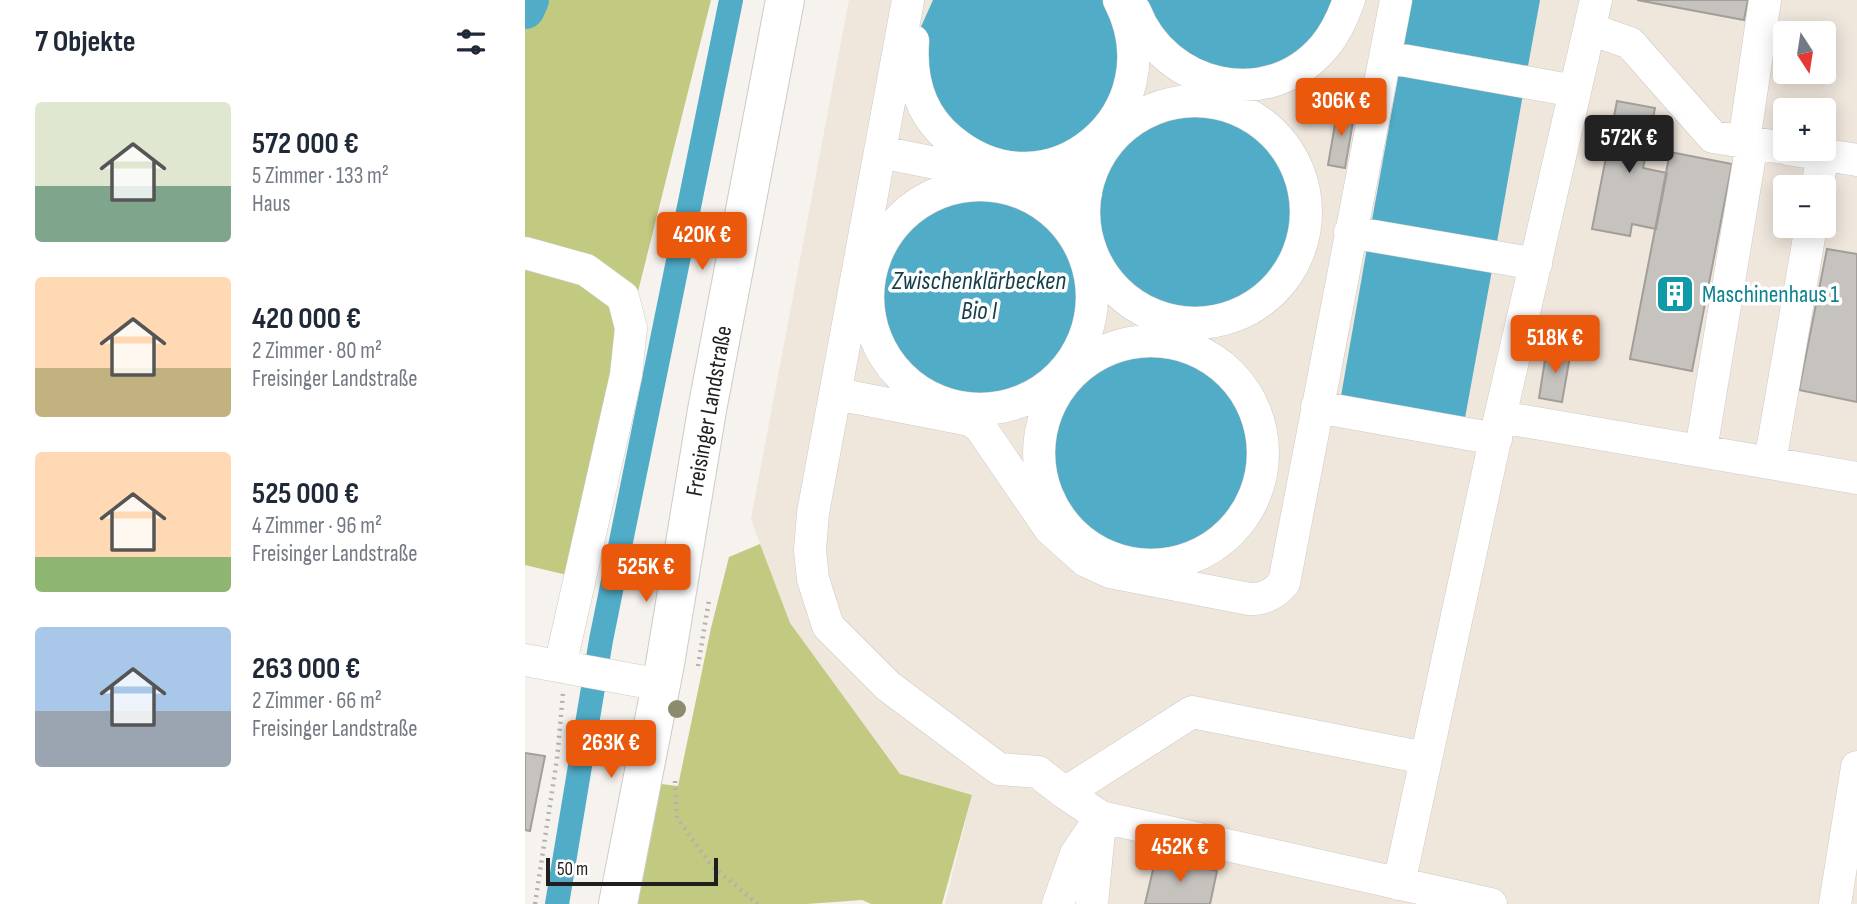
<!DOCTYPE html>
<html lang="de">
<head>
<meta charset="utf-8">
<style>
	body { margin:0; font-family:"Sofia Sans Condensed",sans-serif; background:#f6f6f7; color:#1f2937; height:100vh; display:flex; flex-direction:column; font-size:26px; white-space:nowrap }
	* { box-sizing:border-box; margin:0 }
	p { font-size:23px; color:#747a83 }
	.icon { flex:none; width:38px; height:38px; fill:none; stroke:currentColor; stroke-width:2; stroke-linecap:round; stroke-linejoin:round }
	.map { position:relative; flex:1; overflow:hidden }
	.panel { display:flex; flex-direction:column; background:#fff; width:525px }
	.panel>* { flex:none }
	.needle { width:46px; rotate:168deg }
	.controls { position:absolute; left:1248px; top:21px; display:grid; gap:14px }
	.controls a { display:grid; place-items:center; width:63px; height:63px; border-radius:7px; background:#fff; box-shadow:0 4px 18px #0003; font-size:35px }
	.scale { position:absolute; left:21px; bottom:18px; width:172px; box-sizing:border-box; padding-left:7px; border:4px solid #201f1d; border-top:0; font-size:19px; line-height:24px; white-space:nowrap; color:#201f1d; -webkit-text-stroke:5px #fff; paint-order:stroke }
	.price { position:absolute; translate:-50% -60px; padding:0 16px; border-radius:7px; background:#ea580c; color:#fff; font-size:23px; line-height:46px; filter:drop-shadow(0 2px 4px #0008) }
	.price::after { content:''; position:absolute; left:50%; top:42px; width:21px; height:16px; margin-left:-10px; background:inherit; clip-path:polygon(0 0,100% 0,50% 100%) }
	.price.active { background:#222; color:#fff }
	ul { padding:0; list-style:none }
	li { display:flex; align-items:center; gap:21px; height:175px; padding:0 35px }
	li span { display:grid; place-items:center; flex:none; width:196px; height:140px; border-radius:7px; color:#555 }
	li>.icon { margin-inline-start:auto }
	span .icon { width:84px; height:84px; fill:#fffc; stroke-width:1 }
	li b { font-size:30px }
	h2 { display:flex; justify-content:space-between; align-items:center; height:84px; padding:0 35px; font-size:30px }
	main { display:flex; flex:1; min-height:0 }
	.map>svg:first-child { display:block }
</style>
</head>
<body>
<main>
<section class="panel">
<h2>7 Objekte<svg class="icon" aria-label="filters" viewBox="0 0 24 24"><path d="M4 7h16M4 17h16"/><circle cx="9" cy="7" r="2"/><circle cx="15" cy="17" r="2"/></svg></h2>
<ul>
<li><span style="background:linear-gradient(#dfe7d0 60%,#7fa58c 0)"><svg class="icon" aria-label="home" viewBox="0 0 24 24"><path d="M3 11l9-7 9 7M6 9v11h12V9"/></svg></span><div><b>572 000 €</b><p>5 Zimmer · 133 m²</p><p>Haus</p></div></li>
<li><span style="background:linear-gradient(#ffd9b3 65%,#c2b280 0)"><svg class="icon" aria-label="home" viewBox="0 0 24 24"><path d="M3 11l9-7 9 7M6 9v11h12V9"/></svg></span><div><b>420 000 €</b><p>2 Zimmer · 80 m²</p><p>Freisinger Landstraße</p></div></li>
<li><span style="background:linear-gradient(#ffd9b3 75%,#8fb573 0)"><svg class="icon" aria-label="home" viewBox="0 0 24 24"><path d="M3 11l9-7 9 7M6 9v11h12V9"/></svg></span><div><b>525 000 €</b><p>4 Zimmer · 96 m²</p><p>Freisinger Landstraße</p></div></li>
<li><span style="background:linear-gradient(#a9c7e8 60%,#9aa5b1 0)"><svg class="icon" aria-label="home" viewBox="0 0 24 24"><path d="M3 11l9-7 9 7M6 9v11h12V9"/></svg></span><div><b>263 000 €</b><p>2 Zimmer · 66 m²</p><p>Freisinger Landstraße</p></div></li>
</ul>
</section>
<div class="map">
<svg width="1332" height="904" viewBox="0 0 1332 904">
	<rect width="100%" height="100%" fill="#f6f2ee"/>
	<!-- built -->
	<path fill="#efe6dc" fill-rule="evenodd" d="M324 0H1332V904H420L447 795 375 775 264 623 226 519ZM1260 33H1298V72H1260ZM1260 110H1298V149H1260ZM1260 187H1298V226H1260Z"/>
	<!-- forest -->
	<path fill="#c2ca81" d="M0 0H186L42 575 0 565Z
		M235 544 265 623 375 774 447 795 417 904H346L337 900 282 904H109L136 784 153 786 186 628 204 557Z"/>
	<!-- water -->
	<path fill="#50acc7" d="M408 0H588L597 98 547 151 475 161 416 124 395 29Z
		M614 0H818L794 45 730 78 659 62Z
		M886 0H1015L1003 66 879 44Z
		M874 72 998 94 972 242 847 220Z
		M565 214a106 106 0 1 1 212 0a106 106 0 1 1-212 0Z
		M348 297a106 106 0 1 1 212 0a106 106 0 1 1-212 0Z
		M842 248 967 270 940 418 816 396Z
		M522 454a106 106 0 1 1 212 0a106 106 0 1 1-212 0Z"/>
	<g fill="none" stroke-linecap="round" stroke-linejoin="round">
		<!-- canal -->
		<path stroke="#50acc7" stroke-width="24" d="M32 904 76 640 206 0"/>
		<!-- river -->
		<path stroke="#50acc7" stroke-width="40" d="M0 9 4 0"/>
	</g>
	<!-- building -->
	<path fill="#c6c3bf" stroke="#a29e9a" stroke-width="2" d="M1112 0H1223L1219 20Z
		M1092 101 1130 108 1118 168 1142 173 1131 229 1107 224 1105 236 1067 229Z
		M813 107 830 110 820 168 803 165Z
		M1145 152 1207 164 1167 371 1105 359Z
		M1302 249 1332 254V402L1274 390Z
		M1030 347 1046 350 1037 402 1014 398 1020 360Z
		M0 753 20 756 5 831 0 830Z
		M631 857 692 871 685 904H620Z"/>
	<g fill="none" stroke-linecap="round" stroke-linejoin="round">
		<defs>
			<path id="minor" d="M383 0 288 513 285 550 288 579 303 626 363 686 474 769 513 772 540 793 576 817 966 904
				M610 11C640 88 743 113 799 47 811 33 818 17 824 0
				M1065 29 1105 43 1188 137 1260 148
				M388 41C385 79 395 115 426 140 523 221 652 112 594 0
				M860 57 1050 91
				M559 212a111 111 0 1 1 222 0a111 111 0 1 1-222 0Z
				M1219 142 1240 0
				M1262 149 1332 160
				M355 152 561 193
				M343 297a112 112 0 1 1 224 0a112 112 0 1 1-224 0Z
				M1292 187 1298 155
				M825 232 1011 264
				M0 253 61 270 98 297 106 328 101 375 35 666
				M514 453a112 112 0 1 1 224 0a112 112 0 1 1-224 0Z
				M312 394 445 420 455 427 525 529 561 561 585 572 724 599C740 599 749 594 759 583L871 0
				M792 407 971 439
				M975 417 1332 478
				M1176 450 1227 143
				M1245 462 1286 226
				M0 660 136 685
				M540 793 667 712 900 758
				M874 884 975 417 1071 0
				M533 904 551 854 576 817
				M567 904 575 821
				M1310 904 1332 767"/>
			<path id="major" d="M93 904 140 664 182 410 260 0"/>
		</defs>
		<!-- minor casing -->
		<use href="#minor" stroke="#cecac6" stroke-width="33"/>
		<!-- major casing -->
		<use href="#major" stroke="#cecac6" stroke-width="40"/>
		<!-- path -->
		<path stroke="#b4b1ae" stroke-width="4.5" stroke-dasharray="2 5" stroke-linecap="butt" d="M173 666 184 600
			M150 781 152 818 187 866 233 904
			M10 904 32 759 38 693"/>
		<!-- minor -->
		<use href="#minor" stroke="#fff" stroke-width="32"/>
		<!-- major -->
		<use href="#major" stroke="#fff" stroke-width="38"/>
	</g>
	<!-- trees -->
	<circle fill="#8b8c6b" cx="152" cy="709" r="9"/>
	<!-- icons -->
	<defs>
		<symbol id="building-square" viewBox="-11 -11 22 22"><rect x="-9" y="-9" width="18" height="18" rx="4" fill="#0f9aa8" stroke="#fff"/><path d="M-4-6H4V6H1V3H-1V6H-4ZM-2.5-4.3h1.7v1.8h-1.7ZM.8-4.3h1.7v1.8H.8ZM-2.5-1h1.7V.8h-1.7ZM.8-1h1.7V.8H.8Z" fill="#fff"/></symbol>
	</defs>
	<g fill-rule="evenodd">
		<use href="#building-square" x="1128" y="272" width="44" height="44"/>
	</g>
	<g text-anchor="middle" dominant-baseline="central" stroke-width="7" stroke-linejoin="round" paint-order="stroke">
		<!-- culture labels -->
		<g font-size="24" fill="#0d838f" stroke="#fff" text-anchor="start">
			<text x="1177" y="294">Maschinenhaus 1</text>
		</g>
		<!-- street labels -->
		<g font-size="24" fill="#201f1d" stroke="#fff">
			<text transform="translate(184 411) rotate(-80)">Freisinger Landstraße</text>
		</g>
		<!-- water labels -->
		<g font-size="26" font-style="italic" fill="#153f4b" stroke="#fff">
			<text x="454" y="281">Zwischenklärbecken<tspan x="454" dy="30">Bio I</tspan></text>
		</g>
	</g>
</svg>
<div class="controls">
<a><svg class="needle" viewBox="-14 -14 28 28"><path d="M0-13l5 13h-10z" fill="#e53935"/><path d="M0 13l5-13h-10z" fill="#747a83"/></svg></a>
<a>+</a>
<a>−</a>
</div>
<div class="scale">50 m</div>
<b class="price" style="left:816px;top:138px">306K €</b>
<b class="price active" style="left:1104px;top:175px">572K €</b>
<b class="price" style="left:177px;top:272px">420K €</b>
<b class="price" style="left:1030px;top:375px">518K €</b>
<b class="price" style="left:121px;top:604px">525K €</b>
<b class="price" style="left:86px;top:780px">263K €</b>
<b class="price" style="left:655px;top:884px">452K €</b>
</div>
</main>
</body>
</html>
